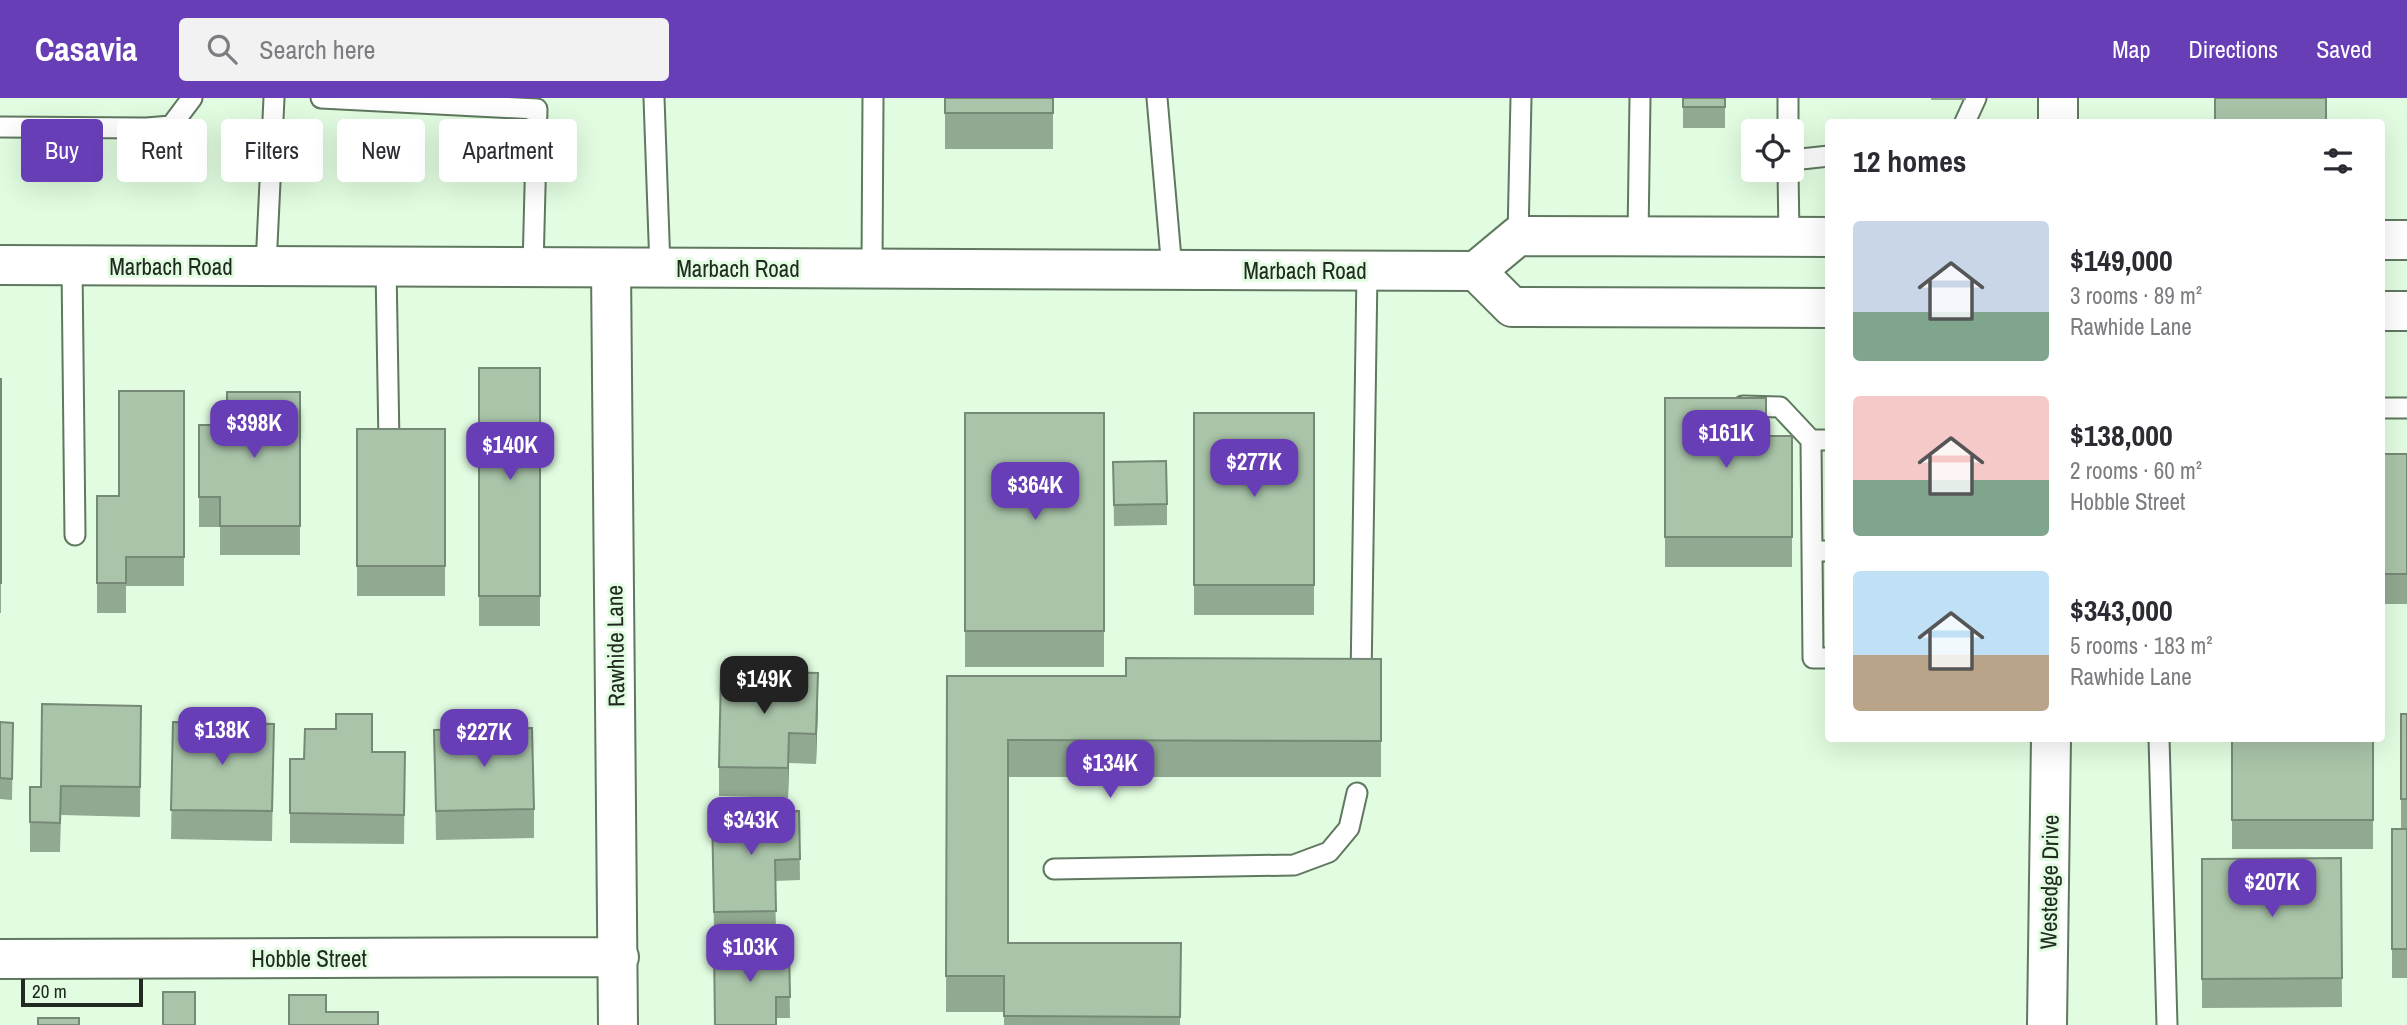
<!DOCTYPE html>
<html lang="en">
<head>
<meta charset="utf-8">
<style>
	body { margin:0; font-family:"Archivo Narrow",sans-serif; background:#f2f2f3; color:#2b2b33; height:100vh; display:flex; flex-direction:column; font-size:26px; white-space:nowrap }
	* { box-sizing:border-box; margin:0 }
	p { font-size:23px; color:#7c7c81 }
	.icon { flex:none; width:38px; height:38px; fill:none; stroke:currentColor; stroke-width:2; stroke-linecap:round; stroke-linejoin:round }
	.map { position:relative; flex:1; overflow:hidden }
	.drawer { position:absolute; left:1825px; top:21px; width:560px; height:623px; display:flex; flex-direction:column; background:#fff; border-radius:7px; box-shadow:0 7px 28px #0002 }
	.drawer>* { flex:none }
	.hud { position:absolute; left:21px; top:21px; width:665px; height:63px; display:flex; gap:14px }
	.fabs { position:absolute; left:1741px; top:21px; display:grid; gap:14px }
	.fabs a { display:grid; place-items:center; width:63px; height:63px; border-radius:7px; background:#fff; box-shadow:0 7px 28px #0002; font-size:35px }
	.scale { position:absolute; left:21px; bottom:18px; width:122px; box-sizing:border-box; padding-left:7px; border:4px solid #202a20; border-top:0; font-size:19px; line-height:24px; white-space:nowrap; color:#202a20; -webkit-text-stroke:5px #e1fce0; paint-order:stroke }
	.price { position:absolute; translate:-50% -60px; padding:0 16px; border-radius:14px; background:#683eb6; color:#fff; font-size:23px; line-height:46px; filter:drop-shadow(0 2px 4px #0008) }
	.price::after { content:''; position:absolute; left:50%; top:42px; width:21px; height:16px; margin-left:-10px; background:inherit; clip-path:polygon(0 0,100% 0,50% 100%) }
	.price.selected { background:#222; color:#fff }
	ul { padding:0; list-style:none }
	li { display:flex; align-items:center; gap:21px; height:175px; padding:0 28px }
	li span { display:grid; place-items:center; flex:none; width:196px; height:140px; border-radius:7px; color:#555 }
	li>.icon { margin-inline-start:auto }
	span .icon { width:84px; height:84px; fill:#fffc; stroke-width:1 }
	li b { font-size:30px }
	h2 { display:flex; justify-content:space-between; align-items:center; height:84px; padding:0 28px; font-size:30px }
	.chip { padding:0 24px; border-radius:7px; background:#fff; box-shadow:0 7px 28px #0002; font-size:24px; line-height:63px }
	.chip.selected { background:#683eb6; color:#fff }
	header { display:flex; align-items:center; gap:42px; box-sizing:border-box; height:98px; padding:0 35px; background:#683eb6; color:#fff }
	header strong { font-size:33px }
	nav { display:flex; gap:38px; margin-inline-start:auto; font-size:24px }
	.search { width:490px; height:63px; background:#f2f2f3; display:flex; align-items:center; gap:18px; box-sizing:border-box; padding:0 24px; border-radius:7px; color:#7c7c81; font-size:26px }
	.map>svg:first-child { display:block }
</style>
</head>
<body>
<header>
<strong>Casavia</strong>
<div class="search"><svg class="icon" aria-label="search" viewBox="0 0 24 24"><circle cx="10" cy="10" r="6"/><path d="M15 15l6 6"/></svg>Search here</div>
<nav><a>Map</a><a>Directions</a><a>Saved</a></nav>
</header>
<div class="map">
<svg width="2407" height="927" viewBox="0 0 2407 927">
	<rect width="100%" height="100%" fill="#e1fce0"/>
	<g fill="none" stroke-linecap="round" stroke-linejoin="round">
		<defs>
			<path id="service" d="M321 0 537 11 533 170
				M654 0 660 170
				M1157 0 1172 172
				M1788 0V33
				M1965 24 1976 0
				M0 29 146 30 171 28 192 0
				M1792 62 1829 58
				M1788 72 1789 139
				M1518 138 1521 0
				M1638 138 1640 0
				M72 168 75 437
				M266 168 274 0
				M386 169 389 345
				M872 170 873 0
				M1743 308 1780 309 1811 342H1829
				M2382 310H2407
				M1811 342 1812 453H1829
				M1812 453 1813 560H1829
				M1361 583 1367 173
				M2159 640 2167 927
				M1054 771 1294 767 1329 754 1349 730 1357 695"/>
			<path id="minor" d="M2058 24V0
				M611 170 618 927
				M0 861 619 859
				M2047 927 2051 640"/>
			<path id="secondary" d="M2382 142H2407
				M0 167 1476 173 1518 138 1829 139
				M1476 173 1512 209 1829 210
				M2382 213H2407"/>
		</defs>
		<!-- service casing -->
		<use href="#service" stroke="#5f785f" stroke-width="23"/>
		<!-- minor casing -->
		<use href="#minor" stroke="#5f785f" stroke-width="42"/>
		<!-- secondary casing -->
		<use href="#secondary" stroke="#5f785f" stroke-width="42"/>
		<!-- service -->
		<use href="#service" stroke="#fff" stroke-width="19"/>
		<!-- minor -->
		<use href="#minor" stroke="#fff" stroke-width="38"/>
		<!-- secondary -->
		<use href="#secondary" stroke="#fff" stroke-width="38"/>
	</g>
	<!-- wall -->
	<path fill="#91a991" d="M945 0H1053V51H945Z
		M1683 0H1725V30H1683Z
		M1931 0H1966V2H1931Z
		M2215 0H2326V24H2215Z
		M479 270H540V528H479Z
		M0 281H1V515H0Z
		M184 293V488H126V515H97V398H119Z
		M300 294V457H220V429H199V327H227Z
		M1665 300 1766 338H1792V469H1665Z
		M965 315H1104V569H965Z
		M1194 315H1314V517H1194Z
		M357 331H445V498H357Z
		M2382 356H2407V506H2382Z
		M1113 364 1167 406V427L1114 428Z
		M1381 561V679H1008V845H1181L1180 927H1004V914H946L947 578H1126Z
		M818 604 816 666 789 665 788 700 719 698V669Z
		M141 608 140 719 61 717 60 754H30V689H41Z
		M2401 616H2407V730H2401Z
		M0 624 13 625 12 702 0 701Z
		M173 624 274 626 272 743 171 741Z
		M434 632 534 711V740L436 742Z
		M2232 640H2373V751H2232Z
		M372 654H405L404 746 290 745V661H304Z
		M799 713 800 782 775 783 776 834 714 835 712 714Z
		M2392 731H2407V880H2392Z
		M2341 760 2342 909 2202 910V761Z
		M789 848 790 920H776L714 927Z"/>
	<!-- shaded-wall -->
	<path fill="#768976" d="M818 575V604L816 666V636Z
		M789 635V665L788 700V670Z"/>
	<!-- building -->
	<path fill="#a9c4a9" stroke="#768976" stroke-width="2" d="M945 0H1053V15H945Z
		M1683 0H1725V9H1683Z
		M2215 0H2326V23H2215Z
		M479 270H540V498H479Z
		M0 281H1V485H0Z
		M119 293H184V459H126V485H97V398H119Z
		M227 294H300V428H220V399H199V327H227Z
		M1665 300H1766V338H1792V439H1665Z
		M965 315H1104V533H965Z
		M1194 315H1314V487H1194Z
		M357 331H445V468H357Z
		M2382 356H2407V476H2382Z
		M1166 363 1167 406 1114 407 1113 364Z
		M1126 560 1381 561V643L1008 642V845H1181L1180 919 1004 918V878H946L947 578H1126Z
		M721 573 818 575 816 636 789 635 788 670 719 669Z
		M42 606 141 608 140 689 61 688 60 725 30 724V689H41Z
		M336 616H372V654H405L404 717 290 715V661H304L305 631H336Z
		M2401 616H2407V701H2401Z
		M0 624 13 625 12 681 0 680Z
		M173 624 274 626 272 713 171 712Z
		M532 630 534 711 436 713 434 632Z
		M2232 640H2373V722H2232Z
		M799 713 800 761 775 762 776 813 714 814 712 714Z
		M2392 731H2407V851H2392Z
		M2341 760 2342 880 2202 881V761Z
		M789 848 790 899H776V927H715L714 849Z
		M163 894H195V927H163Z
		M289 897H326V914H378V927H289Z
		M38 920H79V927H38Z"/>
	<g text-anchor="middle" dominant-baseline="central" stroke-width="6" stroke-linejoin="round" paint-order="stroke">
		<!-- street labels -->
		<g font-size="23" fill="#202a20" stroke="#e1fce0">
			<text x="171" y="168">Marbach Road</text>
			<text x="738" y="170">Marbach Road</text>
			<text x="1305" y="172">Marbach Road</text>
			<text transform="translate(615 548) rotate(-91)">Rawhide Lane</text>
			<text transform="translate(2049 784) rotate(-89)">Westedge Drive</text>
			<text x="309" y="860">Hobble Street</text>
		</g>
	</g>
</svg>
<div class="fabs">
<a><svg class="icon" aria-label="locate" viewBox="0 0 24 24"><circle cx="12" cy="12" r="6"/><path d="M12 2v4M12 18v4M2 12h4M18 12h4"/></svg></a>
</div>
<div class="scale">20 m</div>
<b class="price" style="left:254px;top:362px">$398K</b>
<b class="price" style="left:1726px;top:372px">$161K</b>
<b class="price" style="left:510px;top:384px">$140K</b>
<b class="price" style="left:1254px;top:401px">$277K</b>
<b class="price" style="left:1035px;top:424px">$364K</b>
<b class="price selected" style="left:764px;top:618px">$149K</b>
<b class="price" style="left:222px;top:669px">$138K</b>
<b class="price" style="left:484px;top:671px">$227K</b>
<b class="price" style="left:1110px;top:702px">$134K</b>
<b class="price" style="left:751px;top:759px">$343K</b>
<b class="price" style="left:2272px;top:821px">$207K</b>
<b class="price" style="left:750px;top:886px">$103K</b>
<div class="hud">
<a class="chip selected">Buy</a>
<a class="chip">Rent</a>
<a class="chip">Filters</a>
<a class="chip">New</a>
<a class="chip">Apartment</a>
</div>
<section class="drawer">
<h2>12 homes<svg class="icon" aria-label="filters" viewBox="0 0 24 24"><path d="M4 7h16M4 17h16"/><circle cx="9" cy="7" r="2"/><circle cx="15" cy="17" r="2"/></svg></h2>
<ul>
<li><span style="background:linear-gradient(#c9d6e8 65%,#7fa58c 0)"><svg class="icon" aria-label="home" viewBox="0 0 24 24"><path d="M3 11l9-7 9 7M6 9v11h12V9"/></svg></span><div><b>$149,000</b><p>3 rooms · 89 m²</p><p>Rawhide Lane</p></div></li>
<li><span style="background:linear-gradient(#f6c9c9 60%,#7fa58c 0)"><svg class="icon" aria-label="home" viewBox="0 0 24 24"><path d="M3 11l9-7 9 7M6 9v11h12V9"/></svg></span><div><b>$138,000</b><p>2 rooms · 60 m²</p><p>Hobble Street</p></div></li>
<li><span style="background:linear-gradient(#bfe0f5 60%,#b9a48a 0)"><svg class="icon" aria-label="home" viewBox="0 0 24 24"><path d="M3 11l9-7 9 7M6 9v11h12V9"/></svg></span><div><b>$343,000</b><p>5 rooms · 183 m²</p><p>Rawhide Lane</p></div></li>
</ul>
</section>
</div>
</body>
</html>
